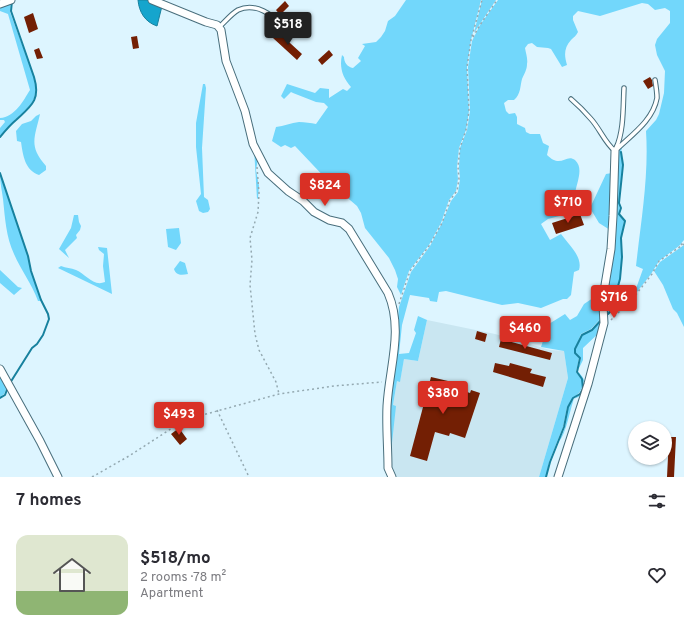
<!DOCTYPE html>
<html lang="en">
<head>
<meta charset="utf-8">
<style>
	body { margin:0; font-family:Overpass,sans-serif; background:#f2f2f3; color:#2b2b33; height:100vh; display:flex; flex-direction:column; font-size:15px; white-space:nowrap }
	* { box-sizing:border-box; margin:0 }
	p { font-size:13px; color:#7c7c81 }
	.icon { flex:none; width:22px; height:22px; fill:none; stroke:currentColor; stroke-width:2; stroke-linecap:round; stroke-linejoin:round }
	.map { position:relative; height:477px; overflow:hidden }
	.side { display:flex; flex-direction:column; background:#fff; flex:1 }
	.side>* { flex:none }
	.fabs { position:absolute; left:628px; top:421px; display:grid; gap:8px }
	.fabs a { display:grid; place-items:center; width:44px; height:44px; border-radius:50%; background:#fff; box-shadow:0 1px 3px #0004; font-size:20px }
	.price { position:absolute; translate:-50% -34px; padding:0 9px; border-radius:4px; background:#d93025; color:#fff; font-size:13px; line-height:26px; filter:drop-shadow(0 1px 2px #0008) }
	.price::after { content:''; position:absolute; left:50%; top:24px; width:12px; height:9px; margin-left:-6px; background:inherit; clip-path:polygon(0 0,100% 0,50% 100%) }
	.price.selected { background:#222; color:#fff }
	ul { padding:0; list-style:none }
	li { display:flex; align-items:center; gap:12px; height:100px; padding:0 16px }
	li span { display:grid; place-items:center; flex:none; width:112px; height:80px; border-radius:12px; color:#555 }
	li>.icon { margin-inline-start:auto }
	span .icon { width:48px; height:48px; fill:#fffc; stroke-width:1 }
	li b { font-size:17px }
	h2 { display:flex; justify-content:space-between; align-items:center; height:48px; padding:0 16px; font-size:17px }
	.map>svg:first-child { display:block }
</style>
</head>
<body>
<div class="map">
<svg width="684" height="477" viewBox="0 0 684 477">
	<rect width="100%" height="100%" fill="#ddf5ff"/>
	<!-- built -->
	<path fill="#c9e6f1" d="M427 320 495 334 550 350 564 351 568 378 539 477H396L391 470 393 405 397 381H400L404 359 418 361Z"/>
	<!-- green -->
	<path fill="#72d7fb" d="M406 0H481L471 40 467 67 469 111 466 130 459 148 457 167 458 179 456 191 449 200 441 223 429 245 409 271 401 295 397 287 398 279 395 270 389 258 365 228 361 213 357 206 330 183 295 146 291 148 285 145 281 147 272 141 276 127C284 126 291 123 299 122 305 122 311 123 316 124L328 107 324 103 316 102 293 93 291 92 284 99 281 96 287 84 315 93 320 88 329 89V98L343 89 347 91 351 87C343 78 339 68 342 55L344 57C344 62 347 67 353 68L361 61 358 58 365 46 362 44 376 42 381 37 385 31 388 21 395 16Z
		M482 0H496L474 33Z
		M498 0H684V240L679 246 659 261 651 274 633 297 643 269 636 266C641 221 649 176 646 131L656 120 659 114 664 93 665 71 657 55 655 45 657 39 670 23V11L665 8 655 10 648 4 642 3 600 16 578 11 573 16V20L578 32C576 36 574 37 571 40 564 48 564 55 567 65L562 67 551 49 548 48 537 47 532 43 528 44 525 48C526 54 528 59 527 64 527 70 524 74 522 79 520 86 521 94 514 100H508L504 103 506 111 509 114 515 113 517 117V124L525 128 526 132 530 134H540L543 143 549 146 547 155C561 169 566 153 575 160 585 169 575 185 575 196 575 201 577 206 578 211L548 219 541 224 550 240 561 234C569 245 583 257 579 270L574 272 571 295 567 299H563L541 308 518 303 502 305 446 291 439 292 437 302 430 301 429 298 410 295 402 325 399 354 409 353 416 333 414 330 418 316 427 320 418 361 404 359 400 382 397 381 393 405 396 406 391 452V470L396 477H393L389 468V406L394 366 399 307 411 272 430 246 442 223 451 201 458 192 460 179 459 167 460 148 467 130 470 111 468 67 472 41 480 25Z
		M11 2 10 12 34 77C40 99 30 106 15 120 10 125 5 131 0 136V128L5 122 4 120H0V118C15 117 23 101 30 90L8 14 0 11V6Z
		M203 84H205L206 88 202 148 204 197 208 200 210 209 208 212 203 213 199 211 196 201 201 194 196 147V123Z
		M40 114C35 137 28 146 46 166V170L39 175C25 170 23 156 21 142L17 141 16 131 22 124 31 121 36 116Z
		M623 144 621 152 623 165 619 203 620 208 619 214 624 221 621 238 622 257 620 279 610 311 606 315V306L616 152Z
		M254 148 258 159 256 170 259 186 258 198 257 199Z
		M612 173 614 178C613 205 611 232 608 258 605 278 600 297 602 317L591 329 581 334 575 349 574 353 579 358 576 372 582 380V388L579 393 573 398 567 407 563 427 549 462 546 477H539L568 378 564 351 541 347 543 341 544 327 565 314 570 320 577 316 584 304 593 298 594 293 602 287 610 230 599 223 590 208 606 174Z
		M0 174 28 256 31 271 41 301H38C32 284 21 270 14 254 6 237 5 218 3 199 2 191 0 183 0 174Z
		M74 215H78L79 222 81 226 80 230 76 235 77 238 65 250 69 258 59 249 71 228Z
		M179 228 181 243 176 250 168 247 166 229Z
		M684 245V327L677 313 673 309 663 285 654 271 660 262Z
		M98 247 107 248 112 294 58 268 61 266C66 268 71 268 76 270 86 274 93 287 105 282L103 266 104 254 99 250Z
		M180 261 185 263 188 274C182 275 176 276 174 269Z
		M0 270 18 287 22 288 14 295 0 283Z
		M602 319V330L583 348V360L578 370 581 358 576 353V349L582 335 592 331Z
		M0 372 8 385 4 394 0 397Z
		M578 372C588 381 589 394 574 399 570 409 566 435 559 441 561 436 564 432 565 427 567 418 566 410 571 403 575 397 581 395 583 389 586 381 581 378 578 372Z"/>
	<!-- water -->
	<path fill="#15a5cd" stroke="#17819e" d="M138 0H149L162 6 157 26C145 22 139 12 138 0Z"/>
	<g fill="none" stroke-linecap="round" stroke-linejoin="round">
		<!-- stream -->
		<path stroke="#17819e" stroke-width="2" d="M0 137C5 131 10 125 16 120 31 106 41 100 34 77L11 11 12 1
			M0 173 28 256 31 271 41 300 48 314 49 319 43 335 37 344 32 348 10 383
			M608 314 611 311 620 279 622 257 621 238 625 221 619 214 621 208 619 203 623 165 621 152
			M0 398 5 395 8 387
			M546 477 550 462 564 427 568 407 573 398 580 394 583 389 582 379 577 372 580 358 575 353V349L582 335 592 330 602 319"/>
	</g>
	<!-- building -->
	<path fill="#731f04" d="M285 1 289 6 280 15 276 10Z
		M33 13 38 29 29 33 24 17Z
		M278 32 302 54 297 60 273 38Z
		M137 36 139 48 133 49 131 37Z
		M39 48 43 58 37 59 34 50Z
		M329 50 333 55 322 65 318 60Z
		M650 77 652 80 653 86 648 89 643 81Z
		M580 214 584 225 556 234 552 223Z
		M477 331 487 334 485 342 475 339Z
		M501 339 552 353 550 360 499 347Z
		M495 363 509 366 510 363 532 369 530 373 546 377 543 387 493 372Z
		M431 377 448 381 447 385 470 393 471 390 480 393 465 438 450 433 449 436 435 432 427 461 410 456Z
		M179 428 187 439 180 445 171 434Z
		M669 437H676L674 477H667Z"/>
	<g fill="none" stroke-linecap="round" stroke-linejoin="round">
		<defs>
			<path id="service" d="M219 27C225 22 231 14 238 10 257 1 274 17 288 29
				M571 99C578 105 585 112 591 119 600 129 605 143 615 151
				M616 148C624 132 623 106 624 88
				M615 151C630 136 653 121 657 98 657 93 656 86 655 80"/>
			<path id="minor" d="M152 0 206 22 217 25 221 30 226 61 245 111 253 144 268 173 288 191 303 201 314 212 329 220 342 223 349 229 388 293C404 330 389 368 387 406 386 427 388 448 388 468L392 477
				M0 4 11 0
				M0 369 40 441 58 477
				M558 477 588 384 604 323 603 306 604 291 611 249 613 216 615 151"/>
		</defs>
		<!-- service casing -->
		<use href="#service" stroke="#486e7c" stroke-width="5.5"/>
		<!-- minor casing -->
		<use href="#minor" stroke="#486e7c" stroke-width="9"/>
		<!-- path -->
		<path stroke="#94a9b1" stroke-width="1.5" stroke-dasharray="2 3" stroke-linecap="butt" d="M473 37 480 25 497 0
			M257 167 259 193 258 212 250 238 252 260 250 285 255 334 259 350 276 382 279 394
			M681 245 684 241
			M399 304 410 271 429 246 442 223 450 200 457 191 459 179 458 167 460 148 466 130 469 111 467 67 471 40 482 0
			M611 320 634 297 652 274 659 261 684 244
			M217 410 249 477
			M92 477 129 456 180 423 188 419 279 394 334 386 382 382"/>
		<!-- service -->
		<use href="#service" stroke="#fff" stroke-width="3.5"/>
		<!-- minor -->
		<use href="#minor" stroke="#fff" stroke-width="7"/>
	</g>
</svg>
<div class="fabs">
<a><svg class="icon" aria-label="layers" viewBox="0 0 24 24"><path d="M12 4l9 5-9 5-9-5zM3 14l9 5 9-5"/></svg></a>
</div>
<b class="price selected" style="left:288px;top:46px">$518</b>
<b class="price" style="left:325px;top:207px">$824</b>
<b class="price" style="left:568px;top:224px">$710</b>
<b class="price" style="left:614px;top:319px">$716</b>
<b class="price" style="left:525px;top:350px">$460</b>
<b class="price" style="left:443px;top:415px">$380</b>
<b class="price" style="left:179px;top:436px">$493</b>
</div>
<section class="side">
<h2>7 homes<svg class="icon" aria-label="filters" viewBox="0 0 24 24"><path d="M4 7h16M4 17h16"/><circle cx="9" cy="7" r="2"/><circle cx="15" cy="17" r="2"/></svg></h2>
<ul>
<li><span style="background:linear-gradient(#dfe7d0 70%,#8fb573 0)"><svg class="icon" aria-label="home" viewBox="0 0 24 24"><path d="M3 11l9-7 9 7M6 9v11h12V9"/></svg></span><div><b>$518/mo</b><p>2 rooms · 78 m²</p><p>Apartment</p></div><svg class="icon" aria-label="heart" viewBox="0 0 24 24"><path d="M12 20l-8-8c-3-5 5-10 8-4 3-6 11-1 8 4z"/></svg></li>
</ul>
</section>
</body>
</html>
